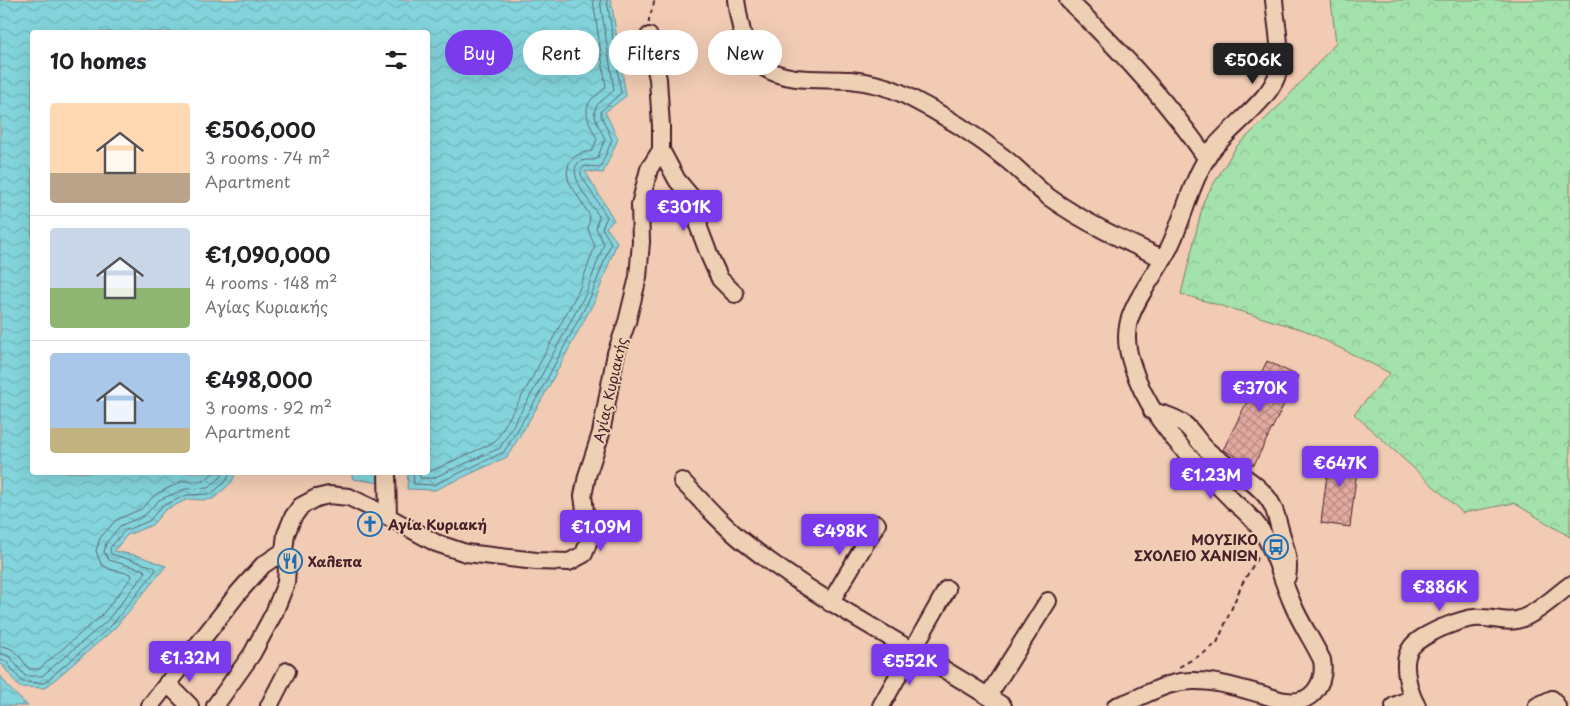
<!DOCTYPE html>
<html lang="en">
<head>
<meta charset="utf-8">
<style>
	body { margin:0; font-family:"Playpen Sans",sans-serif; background:#f2f2f2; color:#202124; height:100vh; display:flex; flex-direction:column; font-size:19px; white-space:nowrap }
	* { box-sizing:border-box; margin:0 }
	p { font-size:16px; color:#757577 }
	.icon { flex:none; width:28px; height:28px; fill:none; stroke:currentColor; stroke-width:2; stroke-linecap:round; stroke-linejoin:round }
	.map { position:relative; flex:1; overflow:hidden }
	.drawer { position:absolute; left:30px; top:30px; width:400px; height:445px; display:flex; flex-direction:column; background:#fff; border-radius:5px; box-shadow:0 5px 20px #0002 }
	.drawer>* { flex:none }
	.hud { position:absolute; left:445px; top:30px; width:475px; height:45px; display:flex; gap:10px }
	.price { position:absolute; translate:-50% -42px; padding:0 11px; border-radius:5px; background:#7c3aed; color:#fff; font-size:16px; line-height:32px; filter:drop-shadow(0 1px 2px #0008) }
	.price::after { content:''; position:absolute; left:50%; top:30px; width:15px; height:11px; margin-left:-8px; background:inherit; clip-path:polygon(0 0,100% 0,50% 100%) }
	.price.selected { background:#222; color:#fff }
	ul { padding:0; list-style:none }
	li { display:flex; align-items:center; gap:15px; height:125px; padding:0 20px }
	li+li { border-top:1px solid #e0e0e0 }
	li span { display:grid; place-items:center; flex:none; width:140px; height:100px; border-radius:5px; color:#555 }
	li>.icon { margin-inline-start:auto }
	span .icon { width:60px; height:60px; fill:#fffc; stroke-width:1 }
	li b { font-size:21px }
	h2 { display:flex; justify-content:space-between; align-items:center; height:60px; padding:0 20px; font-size:21px }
	.chip { padding:0 18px; border-radius:22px; background:#fff; box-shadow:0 5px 20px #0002; font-size:18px; line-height:45px }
	.chip.selected { background:#7c3aed; color:#fff }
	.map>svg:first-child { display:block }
</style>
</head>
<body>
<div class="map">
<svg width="1570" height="706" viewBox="0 0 1570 706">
	<defs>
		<pattern id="forest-crowns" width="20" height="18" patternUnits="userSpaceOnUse" patternTransform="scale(1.25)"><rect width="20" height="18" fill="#a3e2ab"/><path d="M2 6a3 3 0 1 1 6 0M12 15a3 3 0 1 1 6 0" fill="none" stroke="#8ec193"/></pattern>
		<pattern id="water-waves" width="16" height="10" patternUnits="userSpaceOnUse" patternTransform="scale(1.25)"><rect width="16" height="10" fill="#83d4dc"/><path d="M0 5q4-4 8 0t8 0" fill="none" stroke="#73b6bd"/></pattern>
		<pattern id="building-cross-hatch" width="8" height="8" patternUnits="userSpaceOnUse" patternTransform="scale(1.25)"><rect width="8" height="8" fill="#e2aaa1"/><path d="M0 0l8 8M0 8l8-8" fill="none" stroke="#b98a83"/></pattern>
	</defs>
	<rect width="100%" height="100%" fill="#f1cbb3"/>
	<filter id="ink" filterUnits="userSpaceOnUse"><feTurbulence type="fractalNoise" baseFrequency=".02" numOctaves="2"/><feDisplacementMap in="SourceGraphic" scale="10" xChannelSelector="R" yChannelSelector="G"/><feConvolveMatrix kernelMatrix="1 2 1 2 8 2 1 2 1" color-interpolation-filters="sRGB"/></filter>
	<g filter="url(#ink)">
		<!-- forest -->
		<path fill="url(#forest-crowns)" stroke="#76806b" d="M1331 0H1570V537L1514 503 1463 513 1354 414 1390 373 1304 330 1181 294 1204 200 1236 147 1282 103 1336 43Z"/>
		<!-- water -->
		<path fill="url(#water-waves)" stroke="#6c8c95" d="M0 0H611L626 96 605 112 618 139 603 173 585 171 614 220 606 227 617 242 596 298 542 399 507 457 435 490 407 489 408 473 428 472V428L429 418 428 408V32H32V472L235 473 232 482 213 499 202 500 188 499 165 510 152 525 127 535 114 551 139 556 166 566 114 629 45 688 19 687 0 662Z
			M351 473H381V483L353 479Z
			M0 675 9 688 28 706H0Z"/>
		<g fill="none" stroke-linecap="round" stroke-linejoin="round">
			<!-- shore -->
			<path stroke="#616772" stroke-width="1" d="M428 471H431L495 442 526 389 579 290 595 246 588 230 590 216 569 182 567 173 569 163 574 157 581 153 592 151 597 139C591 126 580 110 593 98 597 94 602 91 606 87L593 0
				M413 472 414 484 434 485 504 452 538 396 591 296 611 243 602 228 607 217 581 175V171L585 166 598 167 601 166 612 140 601 115V111L621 93 607 0
				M419 472 420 478H433L500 448 532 393 586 293 604 244 596 228 599 216C592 205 563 170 581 161 587 159 592 161 597 159L605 139C601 129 588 113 599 103 604 98 610 95 614 90L600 0
				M0 646C15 646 20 658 29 669H39L101 616 132 577 131 574 109 569 101 564 96 551 100 538 116 520 141 509 156 494 183 481H204L214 472
				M0 653 10 657 25 676H42L106 622 145 573 144 570 109 560 104 552 106 543 120 526 145 515 159 500 185 489 208 488 222 476 223 472
				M0 660 6 661 22 682 44 683 111 626 156 570 154 567 111 554 110 548 124 531 149 521 162 506 187 495 211 494 227 480 230 472"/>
		</g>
		<!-- building -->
		<path fill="url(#building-cross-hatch)" stroke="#4a1f2b" d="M1267 361 1298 376 1254 465 1223 450Z
			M1330 450 1359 453 1350 527 1321 523Z"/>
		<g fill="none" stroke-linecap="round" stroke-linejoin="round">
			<defs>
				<path id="minor" d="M736 0C740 24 743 54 765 68 789 83 823 78 850 80 869 82 888 86 905 95 941 113 976 135 1007 160 1022 172 1035 187 1050 198 1085 223 1125 241 1164 259
					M1068 0C1117 47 1169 103 1207 159
					M661 150 677 180 693 199 698 207 699 228 710 257 720 279 735 294
					M1152 411C1163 414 1175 417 1184 424 1193 431 1198 442 1207 450 1226 468 1262 482 1273 507 1277 516 1279 527 1282 536 1286 550 1290 563 1287 577
					M387 475 388 516
					M682 481C702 501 722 525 744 542 825 606 918 650 1003 706
					M830 603 877 524
					M167 683 190 706
					M988 696 1048 601
					M150 706 239 592 263 565 284 551
					M215 706 252 654 274 613 286 583 287 567 284 551 286 534 293 517 301 506 316 498 329 495 349 497 372 508 436 543 466 553 536 561 569 562 584 554 589 540 583 496 587 476 601 433 616 353 627 322 638 277 641 242 640 205 649 169 661 150V126L658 79 649 36
					M269 706 287 671
					M881 706 947 589
					M1116 706C1145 698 1163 680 1196 681 1218 681 1242 689 1264 695 1271 697 1278 700 1286 701 1312 705 1326 683 1322 660 1313 641 1301 624 1293 605 1274 562 1275 535 1235 503 1197 464 1156 428 1136 376 1129 358 1124 340 1129 321 1137 295 1157 273 1169 248 1185 216 1191 178 1213 149 1230 127 1274 97 1278 71 1282 48 1276 23 1274 0
					M1394 706 1412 698
					M1417 706C1412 698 1410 691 1408 682 1400 648 1414 641 1441 628 1452 624 1463 619 1474 618 1490 616 1508 625 1523 618 1540 611 1555 596 1570 585
					M1537 706 1552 699 1557 706"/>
			</defs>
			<!-- minor casing -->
			<use href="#minor" stroke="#4a1f2b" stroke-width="20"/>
			<!-- path -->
			<path stroke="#4a1f2b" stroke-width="2" stroke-dasharray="5 4" stroke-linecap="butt" d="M649 23C648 15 654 10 654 0
				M1179 667 1204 653 1217 643 1242 584 1259 555"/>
			<!-- minor -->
			<use href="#minor" stroke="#eed1b4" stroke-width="16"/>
		</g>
	</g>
	<!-- icons -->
	<defs>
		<symbol id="church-ring" viewBox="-11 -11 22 22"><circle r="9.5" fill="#eed1b4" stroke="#1f6fb2" stroke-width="1.5"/><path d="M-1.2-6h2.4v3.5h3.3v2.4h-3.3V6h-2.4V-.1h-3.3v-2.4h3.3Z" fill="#1f6fb2"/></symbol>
		<symbol id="bus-ring" viewBox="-11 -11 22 22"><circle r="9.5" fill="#eed1b4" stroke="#1f6fb2" stroke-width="1.5"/><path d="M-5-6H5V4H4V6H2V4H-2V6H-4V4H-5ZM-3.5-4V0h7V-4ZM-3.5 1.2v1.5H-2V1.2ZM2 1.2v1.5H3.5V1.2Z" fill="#1f6fb2"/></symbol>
		<symbol id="restaurant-ring" viewBox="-11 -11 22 22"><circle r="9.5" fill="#eed1b4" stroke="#1f6fb2" stroke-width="1.5"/><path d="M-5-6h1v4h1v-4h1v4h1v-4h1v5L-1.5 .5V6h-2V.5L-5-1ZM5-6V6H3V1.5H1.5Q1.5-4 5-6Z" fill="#1f6fb2"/></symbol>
	</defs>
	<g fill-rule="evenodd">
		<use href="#church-ring" x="356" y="510" width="28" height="28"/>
		<use href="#bus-ring" x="1262" y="533" width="28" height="28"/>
		<use href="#restaurant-ring" x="276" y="547" width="28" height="28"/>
	</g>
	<g text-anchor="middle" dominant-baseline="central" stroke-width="4" stroke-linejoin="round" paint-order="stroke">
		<!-- street labels -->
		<g font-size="14" fill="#4a1f2b" stroke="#eed1b4">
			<text transform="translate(610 390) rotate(-77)">Αγίας Κυριακής</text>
		</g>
		<!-- poi labels -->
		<g font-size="14" font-weight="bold" fill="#4a1f2b" stroke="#eed1b4" text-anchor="start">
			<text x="388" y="524">Αγία Κυριακή</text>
			<text x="1258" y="539" text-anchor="end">ΜΟΥΣΙΚΟ<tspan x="1258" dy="16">ΣΧΟΛΕΙΟ ΧΑΝΙΩΝ</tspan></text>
			<text x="308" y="561">Χαλεπα</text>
		</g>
	</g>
</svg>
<b class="price selected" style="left:1253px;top:85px">€506K</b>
<b class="price" style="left:684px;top:232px">€301K</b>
<b class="price" style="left:1260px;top:413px">€370K</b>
<b class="price" style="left:1340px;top:488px">€647K</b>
<b class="price" style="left:1211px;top:500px">€1.23M</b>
<b class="price" style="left:601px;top:552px">€1.09M</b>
<b class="price" style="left:840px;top:556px">€498K</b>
<b class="price" style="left:1440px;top:612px">€886K</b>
<b class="price" style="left:190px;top:683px">€1.32M</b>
<b class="price" style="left:910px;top:686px">€552K</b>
<div class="hud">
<a class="chip selected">Buy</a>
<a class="chip">Rent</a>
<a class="chip">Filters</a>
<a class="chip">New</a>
</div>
<section class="drawer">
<h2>10 homes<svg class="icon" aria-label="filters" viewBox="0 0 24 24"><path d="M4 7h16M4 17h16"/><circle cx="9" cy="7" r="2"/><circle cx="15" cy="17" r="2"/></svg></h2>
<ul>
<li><span style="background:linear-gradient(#ffd9b3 70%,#b9a48a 0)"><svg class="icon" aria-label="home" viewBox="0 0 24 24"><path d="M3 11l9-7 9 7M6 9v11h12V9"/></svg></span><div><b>€506,000</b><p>3 rooms · 74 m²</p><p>Apartment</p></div></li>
<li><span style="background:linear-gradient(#c9d6e8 60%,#8fb573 0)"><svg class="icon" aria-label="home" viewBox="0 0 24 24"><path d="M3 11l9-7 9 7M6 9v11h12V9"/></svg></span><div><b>€1,090,000</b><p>4 rooms · 148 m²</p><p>Αγίας Κυριακής</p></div></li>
<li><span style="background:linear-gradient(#a9c7e8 75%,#c2b280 0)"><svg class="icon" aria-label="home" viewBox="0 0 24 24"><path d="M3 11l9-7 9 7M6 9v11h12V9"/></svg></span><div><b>€498,000</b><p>3 rooms · 92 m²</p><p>Apartment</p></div></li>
</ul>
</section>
</div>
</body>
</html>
